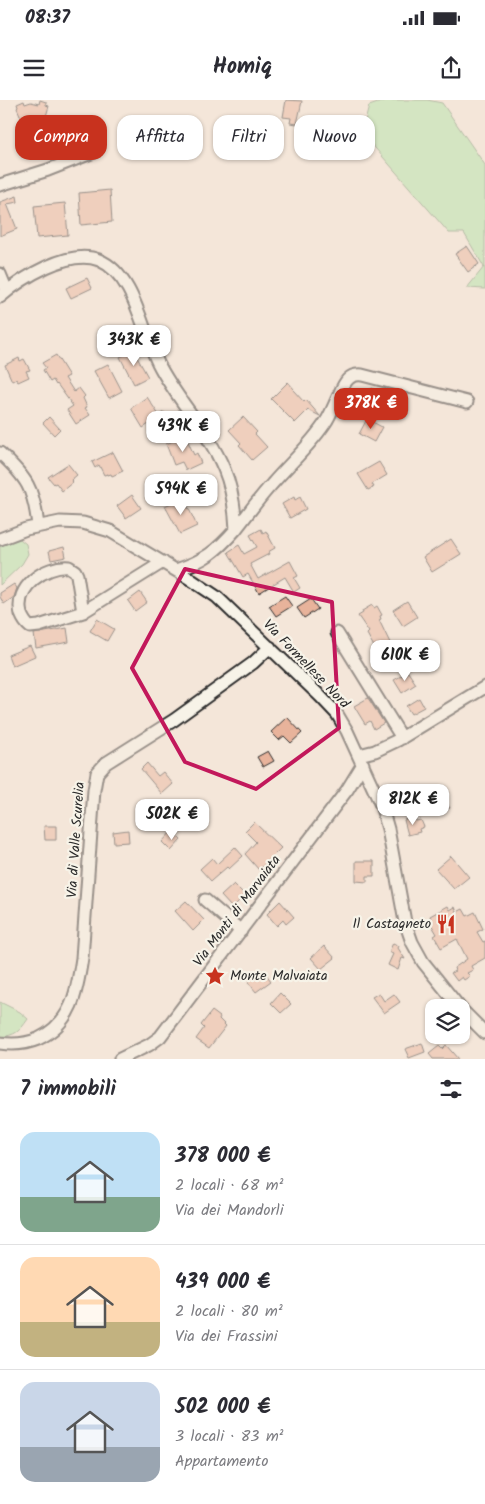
<!DOCTYPE html>
<html lang="it">
<head>
<meta charset="utf-8">
<style>
	body { margin:0; font-family:Kalam,sans-serif; background:#f7f7f7; color:#2b2b33; height:100vh; display:flex; flex-direction:column; font-size:19px; white-space:nowrap }
	* { box-sizing:border-box; margin:0 }
	p { font-size:16px; color:#7c7c81 }
	.icon { flex:none; width:28px; height:28px; fill:none; stroke:currentColor; stroke-width:2; stroke-linecap:round; stroke-linejoin:round }
	.map { position:relative; height:959px; overflow:hidden }
	.drawer { display:flex; flex-direction:column; background:#fff; flex:1 }
	.drawer>* { flex:none }
	.hud { position:absolute; left:15px; top:15px; width:455px; height:45px; display:flex; gap:10px }
	.fabs { position:absolute; left:425px; top:899px; display:grid; gap:10px }
	.fabs a { display:grid; place-items:center; width:45px; height:45px; border-radius:10px; background:#fff; box-shadow:0 1px 4px #0004; font-size:25px }
	.price { position:absolute; translate:-50% -42px; padding:0 11px; border-radius:10px; background:#fff; color:#222; font-size:16px; line-height:32px; filter:drop-shadow(0 1px 2px #0008) }
	.price::after { content:''; position:absolute; left:50%; top:30px; width:15px; height:11px; margin-left:-8px; background:inherit; clip-path:polygon(0 0,100% 0,50% 100%) }
	.price.current { background:#c8321e; color:#fff }
	ul { padding:0; list-style:none }
	li { display:flex; align-items:center; gap:15px; height:125px; padding:0 20px }
	li+li { border-top:1px solid #e1e1e2 }
	li span { display:grid; place-items:center; flex:none; width:140px; height:100px; border-radius:15px; color:#555 }
	li>.icon { margin-inline-start:auto }
	span .icon { width:60px; height:60px; fill:#fffc; stroke-width:1 }
	li b { font-size:21px }
	h2 { display:flex; justify-content:space-between; align-items:center; height:60px; padding:0 20px; font-size:21px }
	.pill { padding:0 18px; border-radius:15px; background:#fff; box-shadow:0 1px 4px #0004; font-size:18px; line-height:45px }
	.pill.current { background:#c8321e; color:#fff }
	.status { display:flex; justify-content:space-between; align-items:center; height:35px; padding:0 25px; background:#fff; direction:ltr }
	.status svg { height:14px; fill:currentColor }
	header { display:flex; justify-content:space-between; align-items:center; height:65px; padding:0 20px; background:#fff; font-size:22px; font-weight:700 }
	.map>svg:first-child { display:block }
</style>
</head>
<body>
<div class="status"><b>08:37</b><svg viewBox="0 0 49 12"><path d="M0 12V9h3v3zM5 12V6h3v6zM10 12V3h3v9zM15 12V0h3v12zM26 1h20v11H26zM47 4h2v5h-2z"/></svg></div>
<header><svg class="icon" aria-label="menu" viewBox="0 0 24 24"><path d="M4 6h16M4 12h16M4 18h16"/></svg>Homiq<svg class="icon" aria-label="share" viewBox="0 0 24 24"><path d="M12 15V3M7 8l5-5 5 5M5 13v7h14v-7"/></svg></header>
<div class="map">
<svg width="485" height="959" viewBox="0 0 485 959">
	<rect width="100%" height="100%" fill="#f4e6d9"/>
	<filter id="ink" filterUnits="userSpaceOnUse"><feTurbulence type="fractalNoise" baseFrequency=".02" numOctaves="2"/><feDisplacementMap in="SourceGraphic" scale="10" xChannelSelector="R" yChannelSelector="G"/><feConvolveMatrix kernelMatrix="1 2 1 2 8 2 1 2 1" color-interpolation-filters="sRGB"/></filter>
	<g filter="url(#ink)">
		<!-- green -->
		<path fill="#aee4a7" stroke="#6c8869" d="M387 0H427L442 3 485 65V189L467 188 484 167 464 133H449L362 33 369 6Z
			M20 439 26 444 28 454 22 464 0 485V446Z
			M0 902 20 912 28 919C19 932 16 935 0 937Z"/>
		<!-- building -->
		<path fill="#e8b39b" stroke="#2b2b2b" d="M40 0 46 2V5L49 6 44 23 30 19 23 22 17 8 18 7 17 4 24 1 25 4 31 2 39 4Z
			M286 0 302 1 297 24 290 23 291 18 283 17Z
			M110 90 112 122 81 125 79 93Z
			M17 96 18 102 7 104 17 129 0 136V102Z
			M65 103 68 135 37 138 34 106Z
			M467 146 479 164 468 172 455 154Z
			M87 178 92 188 71 198 66 188Z
			M133 250 148 277 134 284 120 257Z
			M56 255 69 276 65 278 74 292 79 288 85 296 83 298 87 307 85 308 90 315 76 324 67 310 73 306 57 284 56 285 53 280 50 282 43 270 46 268 42 263Z
			M19 258 20 261 24 259 30 270 26 271 29 277 18 282 16 279 12 281 5 265Z
			M108 264 122 291 109 298 94 271Z
			M288 282 294 289 293 290 304 302 306 300 320 316 308 310 295 323 271 299Z
			M373 288 377 302 371 304 373 307 365 310 359 294Z
			M147 297 159 315 164 312 170 322 163 327 166 331 160 335 157 331 155 332 149 324 143 328 131 308Z
			M49 317 60 329 54 335 43 323Z
			M243 317 257 332 255 334 267 347 252 360 239 345 241 343 229 330Z
			M367 319 382 327 374 342 359 334Z
			M184 336 185 338 186 337 194 355 197 353 201 363 186 370 182 362 174 365 166 344Z
			M113 352 123 371 112 376 111 374 108 375V374L104 375 99 365 95 368 92 362Z
			M379 362 387 375 372 384 374 387 368 390 358 374Z
			M68 364 77 375 71 380 73 382 62 391 56 383 54 384 48 377Z
			M132 395 141 408 126 418 117 406Z
			M294 397 295 400 300 397 306 409 290 418 282 404Z
			M181 398 185 408 188 407 197 426 180 434 165 406Z
			M261 429 263 433 266 431 275 448 268 452 269 454 250 464 258 479 290 461 298 476 294 478 300 488 294 492 285 477 259 493 248 474 243 477 228 452 239 445 244 454 257 447 250 435Z
			M451 439 461 454 432 472 423 457Z
			M64 447 66 457 51 460 49 451Z
			M14 484 17 488 14 497 4 504 0 497V493Z
			M140 492 147 502 135 511 128 501Z
			M285 496 292 506 276 516 269 506Z
			M311 499 318 509 304 518 297 508Z
			M407 501 417 517 403 526 393 510Z
			M372 505 374 508 377 506 382 515 380 516 381 519 379 520 392 547 378 554 367 534 369 532 358 516 363 513 362 511Z
			M97 519 114 529 107 541 90 531Z
			M67 528 69 542 36 548 34 534Z
			M30 546 35 556 12 566 8 555Z
			M402 552 409 563 399 568 393 557Z
			M408 572 416 584 402 593 394 580Z
			M368 598 384 623 374 629 370 621 365 624 354 606Z
			M419 598 424 607 411 614 406 606Z
			M287 617 302 633 291 643 284 636 279 640 271 632Z
			M268 651 274 661 263 667 257 657Z
			M147 663 158 676 163 672 173 684 162 694 141 669Z
			M444 697 450 708 441 714 435 703Z
			M410 718V720L415 719 416 721 421 720 424 727 419 729 420 732 408 735 404 720Z
			M254 722 281 748 259 770 245 754 256 742 245 731Z
			M44 726H56V740H45Z
			M128 730 129 742 114 743 113 732Z
			M172 731 181 740 171 751 162 742Z
			M235 747 243 756 229 769 227 767 211 781 200 769 212 758 217 764Z
			M451 756 469 777 454 789 436 769Z
			M356 761H374V776H367V782L356 781Z
			M234 784 245 795 232 808 221 796Z
			M186 801 204 820 193 831 175 811Z
			M280 801 294 817 286 824 283 820 277 826 267 814Z
			M448 806 450 810 455 807 457 812 463 809 467 816 475 812 483 829 477 832 483 842 485 841V858L471 866 473 870 467 873 470 876 464 880 462 877 457 881 451 873 455 871 454 868 467 859 457 839 441 848 434 836 437 834 431 824 430 816Z
			M393 843 399 846 398 848 405 859 402 858 398 870 388 865 393 854 389 852Z
			M324 846 335 858 321 869 311 858Z
			M263 870 271 881 256 892 248 882Z
			M280 893 291 904 281 913 271 903Z
			M379 893 384 901 394 894 400 902 384 913 372 897Z
			M212 911 220 917 219 919 226 926 209 948 196 939 204 928 201 925Z
			M422 943 425 952 409 958 405 949Z
			M446 945 458 959H433L429 954 439 946 442 949Z"/>
		<g fill="none" stroke-linecap="round" stroke-linejoin="round">
			<defs>
				<path id="minor" d="M0 85 48 70 94 52
					M0 174 7 191
					M0 197C22 178 69 148 99 160 135 175 142 232 158 263 177 301 208 330 224 369 232 388 235 409 236 429 217 451 204 461 176 470
					M0 353C27 378 34 389 38 426
					M236 429C248 414 259 398 272 384 290 363 312 344 327 320 331 313 334 306 337 299 343 287 346 273 362 275L467 302
					M0 439 26 429 60 422 83 423 110 431 187 477 217 497 320 596 337 614 347 631 381 705 388 729 405 822 412 842 423 862 460 908
					M83 512 77 475 75 471 69 467C45 465 14 487 21 514 23 519 25 523 30 527L39 526 83 512 163 462
					M337 533 402 638
					M359 655 375 651 398 640 485 587
					M205 800 241 831
					M461 909 485 933
					M0 943C13 945 26 944 38 939 72 923 77 892 82 858L94 690 97 673 106 663 174 620 253 563 270 547
					M120 959 149 945 160 937 347 690 363 664"/>
			</defs>
			<!-- minor casing -->
			<use href="#minor" stroke="#2b2b2b" stroke-width="15"/>
			<!-- minor -->
			<use href="#minor" stroke="#f7f3e8" stroke-width="11"/>
		</g>
	</g>
	<!-- marked area -->
	<path d="M0 0H485V959H0ZM185 469 332 502 339 628 256 689 185 662 132 568Z" fill="#f4e6d9" fill-opacity=".55" fill-rule="evenodd"/>
	<path fill="none" stroke="#c2185b" stroke-width="4" stroke-linejoin="round" d="M185 469 332 502 339 628 256 689 185 662 132 568Z"/>
	<!-- icons -->
	<defs>
		<symbol id="restaurant-bare" viewBox="-9 -9 18 18"><path d="M-5-6h1v4h1v-4h1v4h1v-4h1v5L-1.5 .5V6h-2V.5L-5-1ZM5-6V6H3V1.5H1.5Q1.5-4 5-6Z" fill="#c8321e" stroke="#f7f3e8" stroke-width="2.5" paint-order="stroke"/></symbol>
		<symbol id="sight-bare" viewBox="-9 -9 18 18"><path d="M0-6L1.8-2.2L6-1.7L2.9 1.2L3.7 5.4L0 3.3L-3.7 5.4L-2.9 1.2L-6-1.7L-1.8-2.2Z" fill="#c8321e" stroke="#f7f3e8" stroke-width="2.5" paint-order="stroke"/></symbol>
	</defs>
	<g fill-rule="evenodd">
		<use href="#restaurant-bare" x="432" y="810" width="28" height="28"/>
		<use href="#sight-bare" x="201" y="862" width="28" height="28"/>
	</g>
	<g text-anchor="middle" dominant-baseline="central" stroke-width="4.5" stroke-linejoin="round" paint-order="stroke">
		<!-- street labels -->
		<g font-size="14" fill="#2b2b2b" stroke="#f7f3e8">
			<text transform="translate(306 564) rotate(46)">Via Formellese Nord</text>
			<text transform="translate(76 740) rotate(-86)">Via di Valle Scurelia</text>
			<text transform="translate(237 811) rotate(-53)">Via Monti di Marvaiata</text>
		</g>
		<!-- poi labels -->
		<g font-size="14" fill="#2b2b2b" stroke="#f7f3e8" text-anchor="end">
			<text x="431" y="824">Il Castagneto</text>
			<text x="230" y="876" text-anchor="start">Monte Malvaiata</text>
		</g>
	</g>
</svg>
<div class="fabs">
<a><svg class="icon" aria-label="layers" viewBox="0 0 24 24"><path d="M12 4l9 5-9 5-9-5zM3 14l9 5 9-5"/></svg></a>
</div>
<b class="price" style="left:134px;top:267px">343K €</b>
<b class="price current" style="left:371px;top:330px">378K €</b>
<b class="price" style="left:183px;top:353px">439K €</b>
<b class="price" style="left:181px;top:416px">594K €</b>
<b class="price" style="left:405px;top:582px">610K €</b>
<b class="price" style="left:413px;top:726px">812K €</b>
<b class="price" style="left:172px;top:741px">502K €</b>
<div class="hud">
<a class="pill current">Compra</a>
<a class="pill">Affitta</a>
<a class="pill">Filtri</a>
<a class="pill">Nuovo</a>
</div>
</div>
<section class="drawer">
<h2>7 immobili<svg class="icon" aria-label="filters" viewBox="0 0 24 24"><path d="M4 7h16M4 17h16"/><circle cx="9" cy="7" r="2"/><circle cx="15" cy="17" r="2"/></svg></h2>
<ul>
<li><span style="background:linear-gradient(#bfe0f5 65%,#7fa58c 0)"><svg class="icon" aria-label="home" viewBox="0 0 24 24"><path d="M3 11l9-7 9 7M6 9v11h12V9"/></svg></span><div><b>378 000 €</b><p>2 locali · 68 m²</p><p>Via dei Mandorli</p></div></li>
<li><span style="background:linear-gradient(#ffd9b3 65%,#c2b280 0)"><svg class="icon" aria-label="home" viewBox="0 0 24 24"><path d="M3 11l9-7 9 7M6 9v11h12V9"/></svg></span><div><b>439 000 €</b><p>2 locali · 80 m²</p><p>Via dei Frassini</p></div></li>
<li><span style="background:linear-gradient(#c9d6e8 65%,#9aa5b1 0)"><svg class="icon" aria-label="home" viewBox="0 0 24 24"><path d="M3 11l9-7 9 7M6 9v11h12V9"/></svg></span><div><b>502 000 €</b><p>3 locali · 83 m²</p><p>Appartamento</p></div></li>
</ul>
</section>
</body>
</html>
